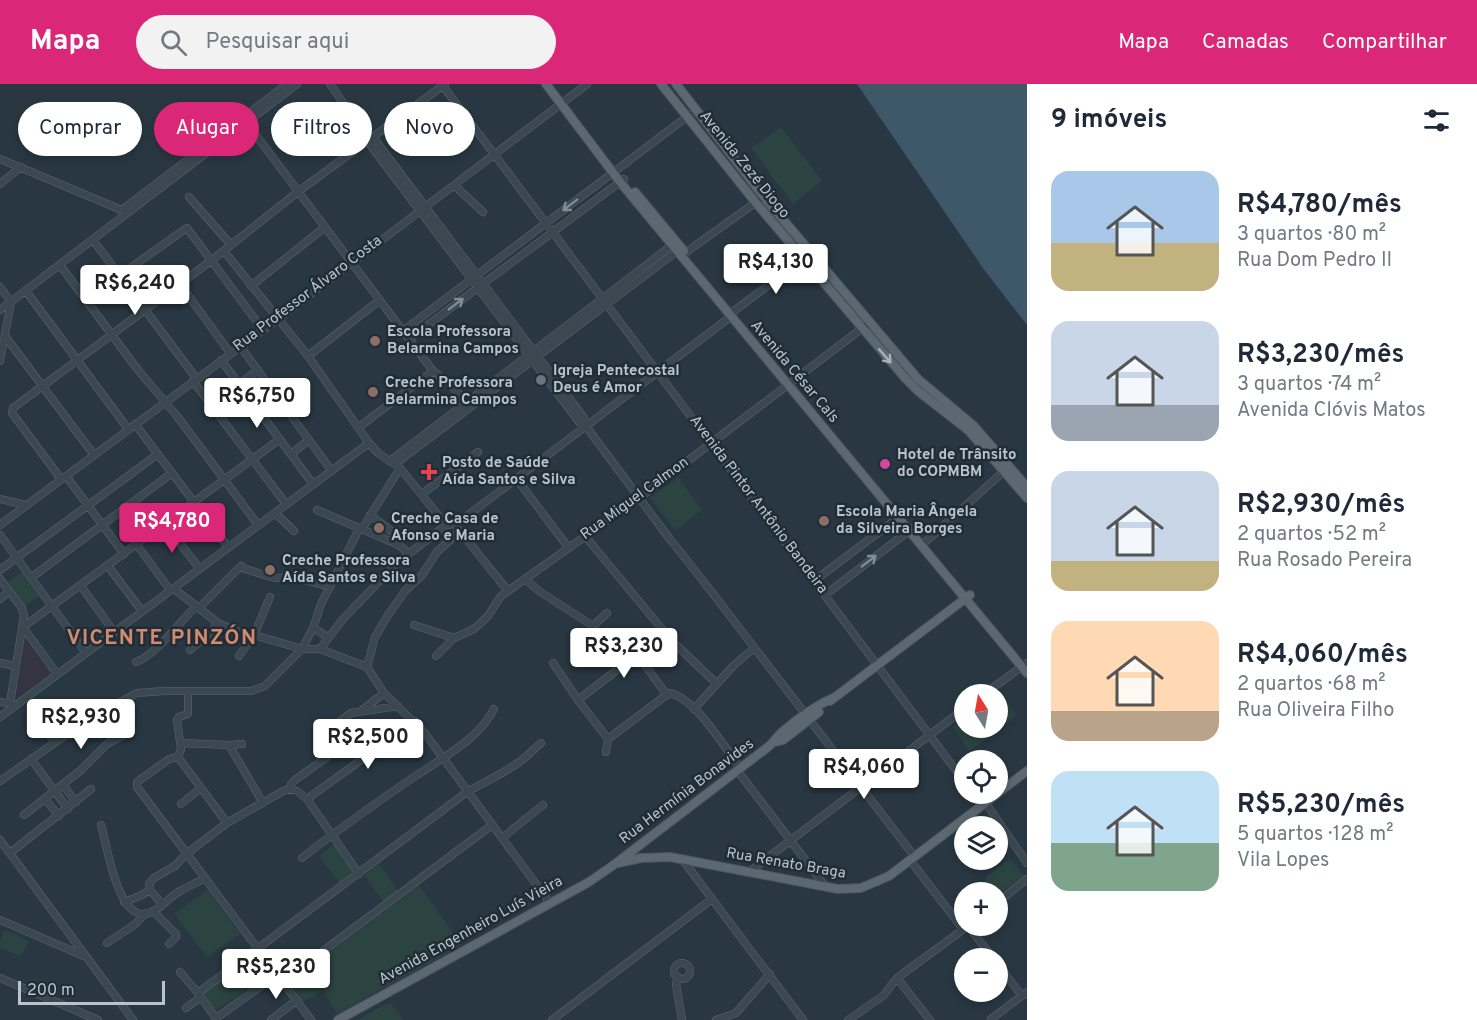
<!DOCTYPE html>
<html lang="pt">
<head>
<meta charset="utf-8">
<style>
	body { margin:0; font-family:Overpass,sans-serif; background:#f2f2f3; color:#1f2937; height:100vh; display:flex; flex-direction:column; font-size:22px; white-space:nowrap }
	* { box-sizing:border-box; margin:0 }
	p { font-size:20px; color:#747a83 }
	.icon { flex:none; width:33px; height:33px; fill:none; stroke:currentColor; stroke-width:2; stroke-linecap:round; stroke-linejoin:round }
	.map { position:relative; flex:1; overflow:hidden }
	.details { display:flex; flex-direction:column; background:#fff; width:450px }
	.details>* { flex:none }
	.top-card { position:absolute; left:18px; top:18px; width:570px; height:54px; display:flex; gap:12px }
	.needle { width:39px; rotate:349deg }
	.buttons { position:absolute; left:954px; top:600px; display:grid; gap:12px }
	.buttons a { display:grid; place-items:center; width:54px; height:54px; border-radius:50%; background:#fff; box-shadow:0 3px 9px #0003; font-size:30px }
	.scale { position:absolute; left:18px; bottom:15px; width:147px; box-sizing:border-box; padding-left:6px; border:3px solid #b9c3cb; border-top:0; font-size:16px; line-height:21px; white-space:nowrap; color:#b9c3cb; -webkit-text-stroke:4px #212d36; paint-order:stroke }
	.price { position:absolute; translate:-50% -51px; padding:0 14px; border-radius:6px; background:#fff; color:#222; font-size:20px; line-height:39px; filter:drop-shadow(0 2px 3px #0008) }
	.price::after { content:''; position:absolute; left:50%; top:36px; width:18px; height:14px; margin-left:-9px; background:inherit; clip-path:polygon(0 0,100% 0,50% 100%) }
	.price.selected { background:#db2777; color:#fff }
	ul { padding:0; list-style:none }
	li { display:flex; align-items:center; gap:18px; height:150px; padding:0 24px }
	li span { display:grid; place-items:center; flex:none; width:168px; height:120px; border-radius:18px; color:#555 }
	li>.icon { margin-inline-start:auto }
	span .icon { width:72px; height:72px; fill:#fffc; stroke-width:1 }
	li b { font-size:26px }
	h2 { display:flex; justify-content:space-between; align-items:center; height:72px; padding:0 24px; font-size:26px }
	.tag { padding:0 21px; border-radius:27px; background:#fff; box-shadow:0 3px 9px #0003; font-size:21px; line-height:54px }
	.tag.selected { background:#db2777; color:#fff }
	header { display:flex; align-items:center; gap:36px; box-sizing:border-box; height:84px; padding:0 30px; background:#db2777; color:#fff }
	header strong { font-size:28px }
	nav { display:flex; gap:33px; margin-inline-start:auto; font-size:21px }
	.search { width:420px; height:54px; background:#f2f2f3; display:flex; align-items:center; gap:15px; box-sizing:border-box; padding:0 21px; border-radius:33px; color:#747a83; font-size:22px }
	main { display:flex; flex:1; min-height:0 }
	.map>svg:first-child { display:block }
</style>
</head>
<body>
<header>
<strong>Mapa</strong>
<div class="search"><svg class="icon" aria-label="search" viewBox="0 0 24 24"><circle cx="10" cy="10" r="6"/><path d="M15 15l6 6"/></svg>Pesquisar aqui</div>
<nav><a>Mapa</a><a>Camadas</a><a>Compartilhar</a></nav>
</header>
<main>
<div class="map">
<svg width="1027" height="936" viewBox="0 0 1027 936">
	<rect width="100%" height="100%" fill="#283741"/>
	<!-- medical -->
	<path fill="#343442" d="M25 550 53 589 20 612 16 610Z"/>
	<!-- green -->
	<path fill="#2b4442" d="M781 43 822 97 793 120 751 64Z
		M678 393 702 426 675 446 650 414Z
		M22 488 39 512 26 522 8 498Z
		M999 608 1017 631 970 667 952 643 964 634V644H998V610H996Z
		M334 760 353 787 339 799 319 772Z
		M1010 775 1024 792 998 811V808L984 794Z
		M379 780 398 807 384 819 364 791Z
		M419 801 462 861 337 930 323 907 303 918 290 898Z
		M208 806 240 850 207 873 174 830Z
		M5 846 29 857 21 872 0 864V856Z
		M257 872 271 891 215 926 202 909Z
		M390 918 403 936H361L360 934Z"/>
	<!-- water -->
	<path fill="#3f5869" d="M857 0H1027V241L985 187Z"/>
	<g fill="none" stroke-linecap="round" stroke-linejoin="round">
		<defs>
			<path id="minor" d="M330 0 364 49 370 55 376 57C445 149 515 241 584 334L585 341 669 454 704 498 914 772
				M443 2 964 697
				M243 34 433 287 450 300 470 322
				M370 55 371 62 579 338 585 341
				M0 75 124 127
				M0 100 21 83
				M454 101 483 128
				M189 113 231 161
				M122 126 287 0
				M93 156 196 294
				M224 167 308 272 369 359 378 369 400 384 446 441
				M685 169 759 116
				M60 181 138 286 177 332 258 441
				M120 191 187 144 263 246
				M180 200 230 269
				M251 202 325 143
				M0 203 11 218 0 277
				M26 207 128 345
				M0 226 297 0
				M403 247 696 26
				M5 252 94 371
				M409 255 624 95
				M240 262 331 386
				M308 272 380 216
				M221 276 313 400
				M193 297 286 420
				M239 300 258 286
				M135 340 228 463
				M359 343 433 287
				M291 370 309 356
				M390 377 675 159
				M395 380 681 164
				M66 392 124 470
				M516 394 568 463
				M61 395 12 329 13 324 212 176 299 107 445 0
				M422 410 478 368
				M0 415 26 421
				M317 426 399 461
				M275 429 294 447
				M370 431 394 449 399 461 408 469
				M165 440 199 484
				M0 441 278 235 587 0
				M455 441 729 234 734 227 803 175
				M362 445 400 384
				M459 446 508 507
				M0 451 86 569
				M585 452 671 556 717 600
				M137 461 170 506
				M922 461 1004 387
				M108 482 142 527
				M0 486 158 370
				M32 493 172 389
				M0 495 22 524 24 532 10 619
				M525 495 539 507 593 542 607 529
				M814 497 903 430
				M81 502 114 548
				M173 504 218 539 252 554
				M825 511 914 443
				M0 515 9 507
				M198 525 241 482 245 485 275 494 294 493 330 503
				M414 541 454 554
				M23 543 280 355
				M23 543 57 590
				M313 544 328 553
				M254 551 302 565H320L367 583 384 609 424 648 550 819
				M320 565 343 535 397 479 446 441H449
				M190 566 210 549 218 539
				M239 572 254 551 270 513
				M436 572 454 554 474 545 488 532 501 512 639 414 869 239
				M136 578C156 571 180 538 195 523
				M0 579 15 582
				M553 579 578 616 608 655
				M367 583 375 553 388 531 405 507 422 491 437 468 460 447
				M984 610 1027 579
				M578 616 634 573 642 577 666 610
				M0 618 14 620
				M694 625 734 581 754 564
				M362 626 384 609
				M0 633 369 359
				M40 639 55 658
				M318 654 351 629 398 622
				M180 659 229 661 263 719
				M229 661 242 660
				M606 668 608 655 669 609C696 614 724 663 740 684
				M178 673 169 675 137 698V703L311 936
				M178 673 227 739
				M178 673 181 665 177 636 179 633 188 630V607
				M31 675 68 725
				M737 686 825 802
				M0 697 89 635 137 609 164 607H251L265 602 302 565 313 544 321 520 359 445
				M63 701 76 718
				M290 705 297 707 307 715 359 790
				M290 705 291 700 295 696 327 673
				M974 710 982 720
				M45 715 59 732
				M307 715 415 637
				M985 718 1027 779
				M181 720 201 704
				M24 731 81 686 107 660 124 651 125 648 117 630
				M101 741C107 760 117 835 146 830 159 827 169 813 180 807 188 802 197 799 205 794
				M502 754 543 721
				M0 756 133 936
				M10 769 91 705
				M302 774C338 745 376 719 414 693 442 674 479 655 494 625
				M682 775 803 936
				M910 776 963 845
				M749 788 964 625
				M124 818 140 812 150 806
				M998 818 1027 795
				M162 820 150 806 149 800 154 794 175 782 186 770 227 739 283 707 290 705
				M153 827 176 850V853L169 860
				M0 836 84 872
				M968 842 993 874
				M107 859 134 841 145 830
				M674 887a8 8 0 1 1 16 0a8 8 0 1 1-16 0Z
				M998 881 1022 912
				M180 888 198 909 217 936
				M678 893 676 900 682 936
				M0 894 98 936
				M897 894 930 936
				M283 897 492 741
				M198 909 467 708 502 689 521 677 541 659
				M186 924 201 913
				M216 934 278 890
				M991 935 1027 908
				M271 936 297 916
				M552 936 712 815
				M716 936 736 929 770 890
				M848 936 883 912 897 894 968 842"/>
			<path id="major" d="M546 0 620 98 1027 589
				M661 0 756 119 905 294 918 307 968 346 1027 414
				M676 0 764 113 918 295 973 341 1027 403
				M635 108 684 167
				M830 617 970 511
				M775 658 783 656 819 628
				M998 709 1027 687
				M618 779 641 774 670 773 838 805 861 804 889 792 997 710
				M338 936 589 798 615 780 768 663C773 659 776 654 781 649 796 636 815 622 833 614"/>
		</defs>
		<!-- minor casing -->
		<use href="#minor" stroke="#5a666e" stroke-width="8"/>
		<!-- major casing -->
		<use href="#major" stroke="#49545d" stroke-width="10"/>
		<!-- minor -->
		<use href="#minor" stroke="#3c4851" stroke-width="7"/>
		<!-- major -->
		<use href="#major" stroke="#5b6771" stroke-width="8"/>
	</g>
	<!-- one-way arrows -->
	<defs><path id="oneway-shaft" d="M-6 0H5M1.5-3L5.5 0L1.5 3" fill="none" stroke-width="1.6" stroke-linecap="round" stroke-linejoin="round" transform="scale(1.5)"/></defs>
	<g stroke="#818c94">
		<use href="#oneway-shaft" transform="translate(570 121) rotate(143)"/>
		<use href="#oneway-shaft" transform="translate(456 220) rotate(-37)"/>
		<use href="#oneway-shaft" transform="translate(869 477) rotate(-37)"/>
	</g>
	<use stroke="#a6b1b9" href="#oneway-shaft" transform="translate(885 272) rotate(49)"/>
	<!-- markers -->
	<g fill="#8d6e63" stroke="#212d36" stroke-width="2">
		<circle cx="375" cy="257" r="6"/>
		<circle cx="373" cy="308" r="6"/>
		<circle cx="824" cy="437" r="6"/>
		<circle cx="379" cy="444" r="6"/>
		<circle cx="270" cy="486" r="6"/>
	</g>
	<circle fill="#6b7280" stroke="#212d36" stroke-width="2" cx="541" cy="296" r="6"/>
	<circle fill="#d1479c" stroke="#212d36" stroke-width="2" cx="885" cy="380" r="6"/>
	<path fill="#e0444e" stroke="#212d36" stroke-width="2" d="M426 379h6v6h6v6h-6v6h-6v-6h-6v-6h6z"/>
	<g text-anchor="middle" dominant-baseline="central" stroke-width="5" stroke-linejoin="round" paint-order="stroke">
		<!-- street labels -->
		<g font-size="15" fill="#b9c3cb" stroke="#212d36">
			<text transform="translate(744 81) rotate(51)">Avenida Zezé Diogo</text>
			<text transform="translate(308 210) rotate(-37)">Rua Professor Álvaro Costa</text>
			<text transform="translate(794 288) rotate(50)">Avenida César Cals</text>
			<text transform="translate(635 415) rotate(-36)">Rua Miguel Calmon</text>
			<text transform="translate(758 421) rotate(53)">Avenida Pintor Antônio Bandeira</text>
			<text transform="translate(687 708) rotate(-37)">Rua Hermínia Bonavides</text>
			<text transform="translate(786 780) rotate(10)">Rua Renato Braga</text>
			<text transform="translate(471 847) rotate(-29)">Avenida Engenheiro Luís Vieira</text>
		</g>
		<!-- poi labels -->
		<g font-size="15" font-weight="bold" fill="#b9c3cb" stroke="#212d36" text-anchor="start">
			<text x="387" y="248">Escola Professora<tspan x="387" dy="17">Belarmina Campos</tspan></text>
			<text x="553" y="287">Igreja Pentecostal<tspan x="553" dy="17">Deus é Amor</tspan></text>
			<text x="385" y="299">Creche Professora<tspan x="385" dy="17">Belarmina Campos</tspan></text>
			<text x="897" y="371">Hotel de Trânsito<tspan x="897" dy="17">do COPMBM</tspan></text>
			<text x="442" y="379">Posto de Saúde<tspan x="442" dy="17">Aída Santos e Silva</tspan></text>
			<text x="836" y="428">Escola Maria Ângela<tspan x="836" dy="17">da Silveira Borges</tspan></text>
			<text x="391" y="435">Creche Casa de<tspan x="391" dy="17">Afonso e Maria</tspan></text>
			<text x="282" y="477">Creche Professora<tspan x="282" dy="17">Aída Santos e Silva</tspan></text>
		</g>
		<!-- district labels -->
		<g font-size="21" font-weight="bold" letter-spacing="1.5" fill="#d08a6f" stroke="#212d36">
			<text x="162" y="554">VICENTE PINZÓN</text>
		</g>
	</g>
</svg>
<div class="buttons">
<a><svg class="needle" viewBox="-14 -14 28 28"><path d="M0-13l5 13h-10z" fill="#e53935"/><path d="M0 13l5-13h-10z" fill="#747a83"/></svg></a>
<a><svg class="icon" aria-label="locate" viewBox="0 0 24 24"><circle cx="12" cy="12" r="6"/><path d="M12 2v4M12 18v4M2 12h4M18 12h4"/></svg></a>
<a><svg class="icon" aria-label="layers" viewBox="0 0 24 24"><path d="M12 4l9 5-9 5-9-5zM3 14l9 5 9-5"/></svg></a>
<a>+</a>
<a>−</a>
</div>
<div class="scale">200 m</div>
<b class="price" style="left:776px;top:211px">R$4,130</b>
<b class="price" style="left:135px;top:232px">R$6,240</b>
<b class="price" style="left:257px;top:345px">R$6,750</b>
<b class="price selected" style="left:172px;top:470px">R$4,780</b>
<b class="price" style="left:624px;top:595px">R$3,230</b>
<b class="price" style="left:81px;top:666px">R$2,930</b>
<b class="price" style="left:368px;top:686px">R$2,500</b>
<b class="price" style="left:864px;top:716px">R$4,060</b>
<b class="price" style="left:276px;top:916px">R$5,230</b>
<div class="top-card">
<a class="tag">Comprar</a>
<a class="tag selected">Alugar</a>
<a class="tag">Filtros</a>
<a class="tag">Novo</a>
</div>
</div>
<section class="details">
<h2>9 imóveis<svg class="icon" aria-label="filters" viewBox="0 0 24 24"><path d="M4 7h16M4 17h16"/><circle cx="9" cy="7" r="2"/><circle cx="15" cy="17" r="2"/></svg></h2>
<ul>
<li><span style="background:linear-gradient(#a9c7e8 60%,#c2b280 0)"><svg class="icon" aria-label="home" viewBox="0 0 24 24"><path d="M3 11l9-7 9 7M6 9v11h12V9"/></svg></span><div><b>R$4,780/mês</b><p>3 quartos · 80 m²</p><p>Rua Dom Pedro II</p></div></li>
<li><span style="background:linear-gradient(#c9d6e8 70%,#9aa5b1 0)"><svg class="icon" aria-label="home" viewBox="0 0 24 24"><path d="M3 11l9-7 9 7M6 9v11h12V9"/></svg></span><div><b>R$3,230/mês</b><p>3 quartos · 74 m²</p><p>Avenida Clóvis Matos</p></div></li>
<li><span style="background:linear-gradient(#c9d6e8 75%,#c2b280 0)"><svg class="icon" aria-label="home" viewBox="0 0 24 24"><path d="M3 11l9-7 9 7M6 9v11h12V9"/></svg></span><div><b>R$2,930/mês</b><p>2 quartos · 52 m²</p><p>Rua Rosado Pereira</p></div></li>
<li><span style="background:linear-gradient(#ffd9b3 75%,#b9a48a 0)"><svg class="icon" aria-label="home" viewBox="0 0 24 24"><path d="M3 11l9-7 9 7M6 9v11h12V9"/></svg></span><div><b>R$4,060/mês</b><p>2 quartos · 68 m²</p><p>Rua Oliveira Filho</p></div></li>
<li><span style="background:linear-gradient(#bfe0f5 60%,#7fa58c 0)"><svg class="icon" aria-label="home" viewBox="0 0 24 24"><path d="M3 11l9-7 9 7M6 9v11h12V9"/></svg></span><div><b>R$5,230/mês</b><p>5 quartos · 128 m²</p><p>Vila Lopes</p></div></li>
</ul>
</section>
</main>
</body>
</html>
